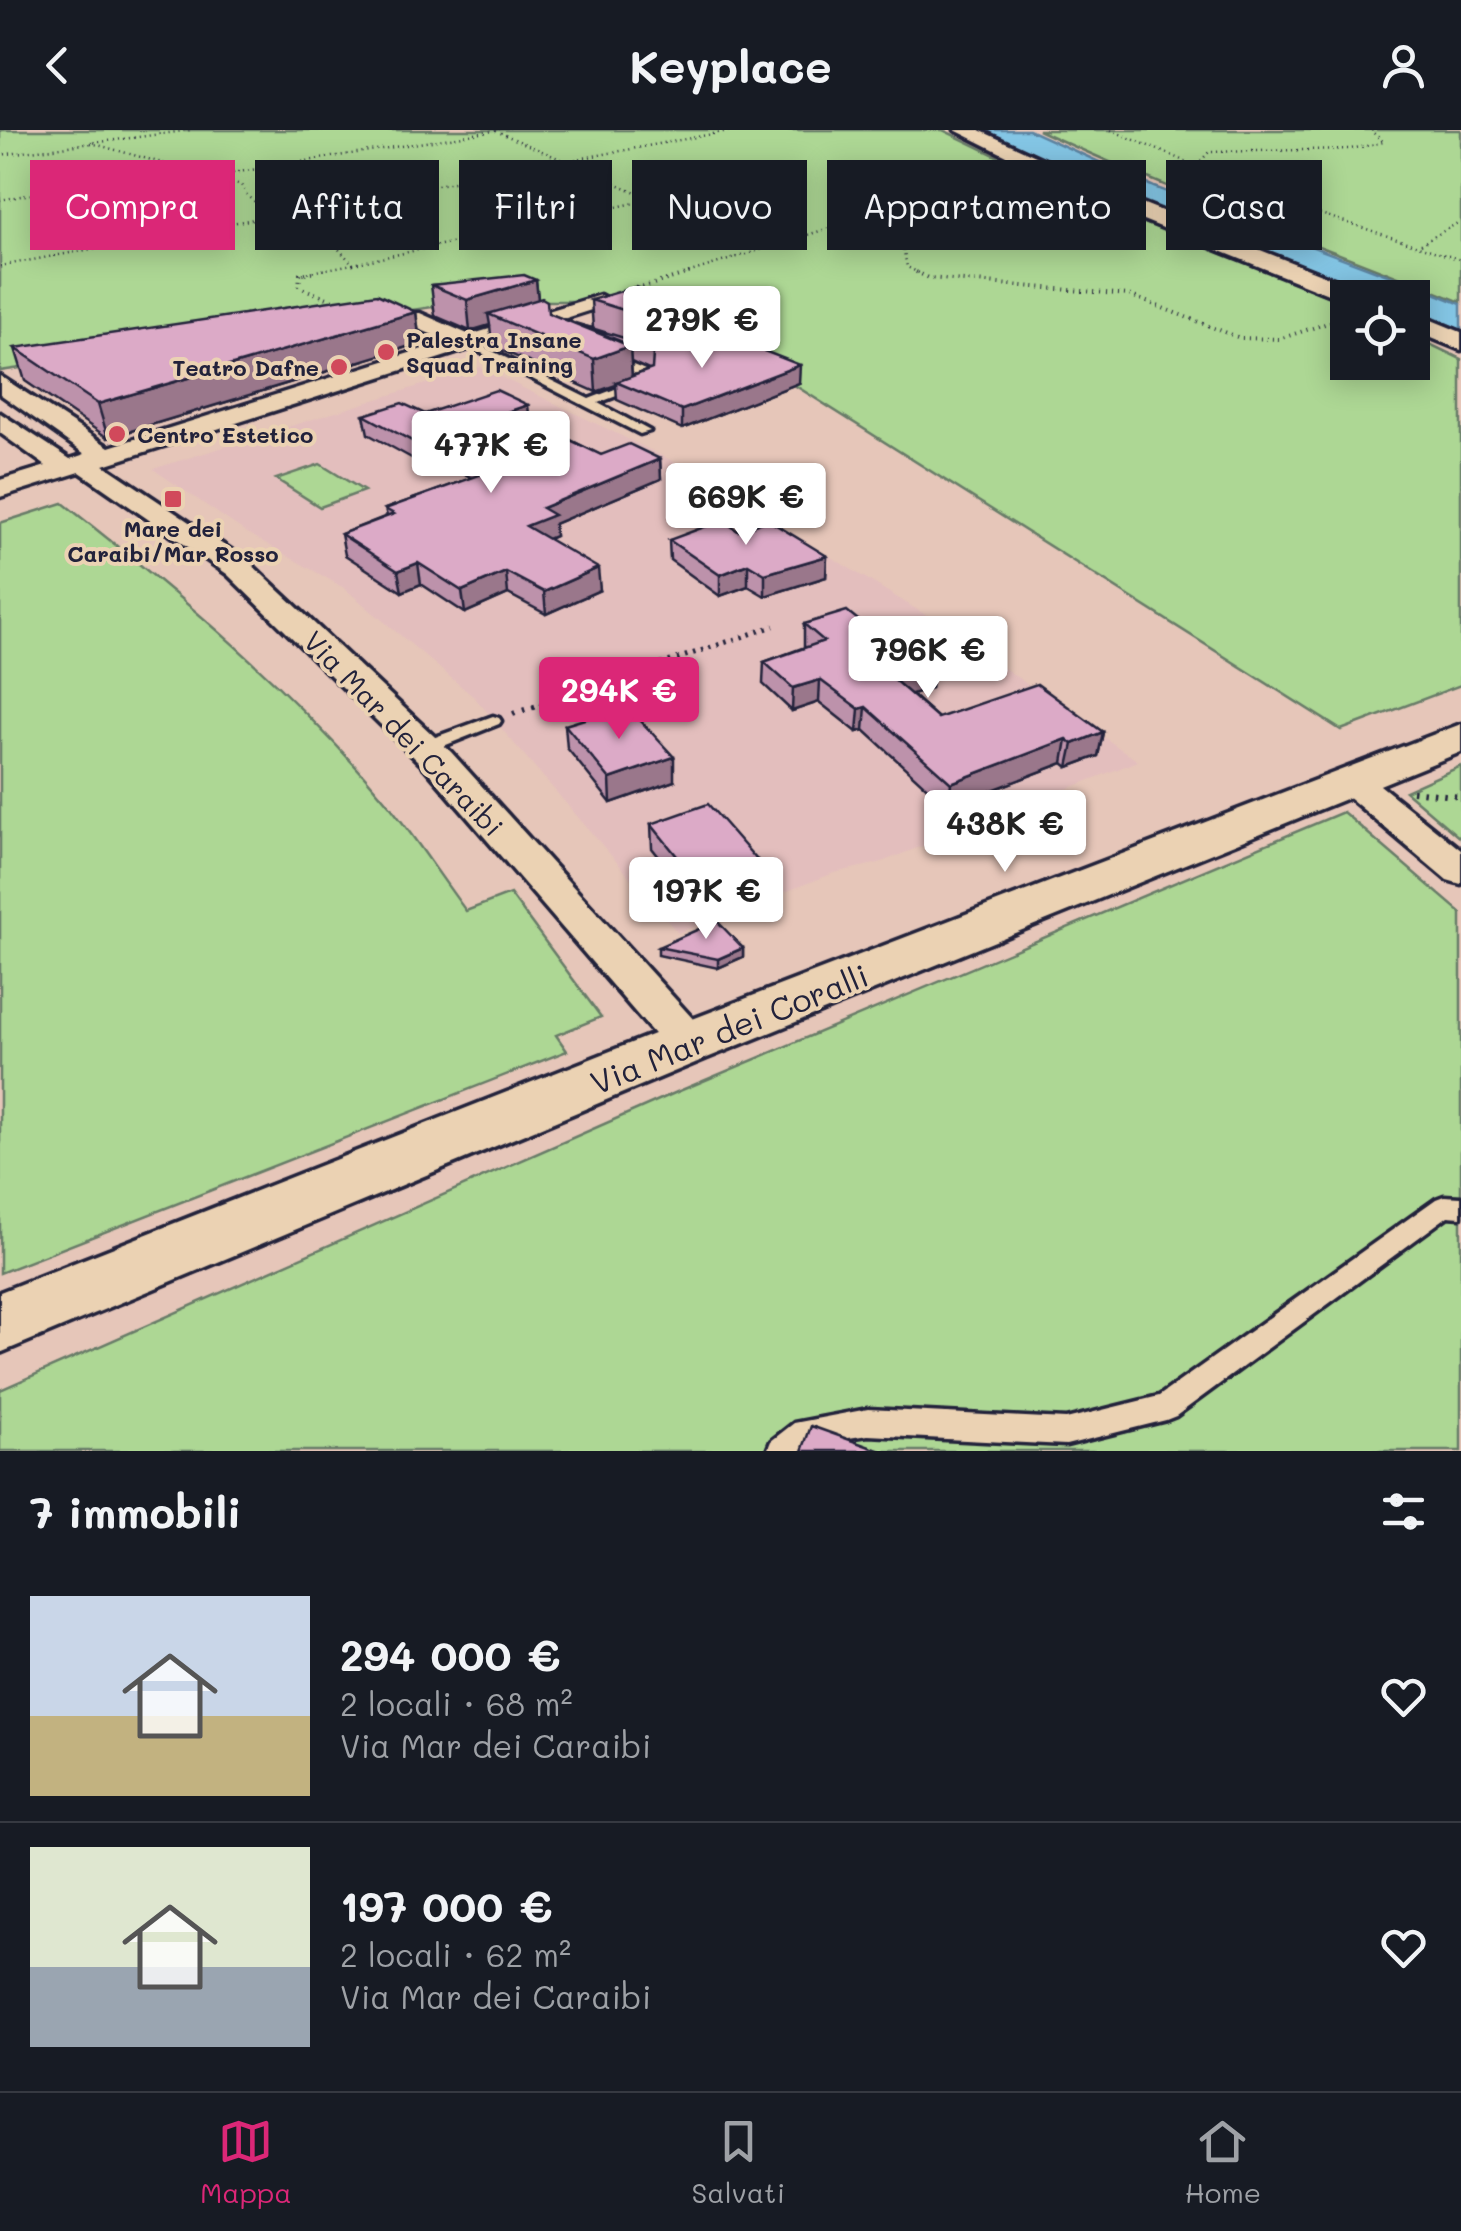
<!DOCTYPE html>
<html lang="it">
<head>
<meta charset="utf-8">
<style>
	body { margin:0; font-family:Mali,sans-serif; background:#20242c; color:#f1f3f6; height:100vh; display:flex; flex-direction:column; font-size:38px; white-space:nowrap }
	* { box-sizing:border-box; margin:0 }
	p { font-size:32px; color:#9ea1a6 }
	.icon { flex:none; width:55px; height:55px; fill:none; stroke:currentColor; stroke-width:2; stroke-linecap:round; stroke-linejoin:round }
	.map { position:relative; height:1321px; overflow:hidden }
	.panel { display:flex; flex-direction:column; background:#171b24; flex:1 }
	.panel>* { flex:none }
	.guide { position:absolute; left:30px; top:30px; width:1402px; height:90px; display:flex; gap:20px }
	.controls { position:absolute; left:1330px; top:150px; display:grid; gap:20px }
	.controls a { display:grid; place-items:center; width:100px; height:100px; border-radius:0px; background:#171b24; box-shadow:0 5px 25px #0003; font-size:50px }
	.price { position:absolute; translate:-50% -85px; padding:0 22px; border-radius:10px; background:#fff; color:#222; font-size:32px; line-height:65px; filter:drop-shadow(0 2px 5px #0008) }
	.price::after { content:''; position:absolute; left:50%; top:60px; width:30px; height:22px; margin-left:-15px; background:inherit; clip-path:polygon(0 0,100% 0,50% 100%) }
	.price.current { background:#db2777; color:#fff }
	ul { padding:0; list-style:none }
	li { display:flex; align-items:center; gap:30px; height:250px; padding:0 30px }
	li+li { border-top:2px solid #363941 }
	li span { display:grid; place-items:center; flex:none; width:280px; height:200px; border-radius:0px; color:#555 }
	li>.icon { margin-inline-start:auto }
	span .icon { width:120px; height:120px; fill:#fffc; stroke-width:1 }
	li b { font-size:42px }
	h2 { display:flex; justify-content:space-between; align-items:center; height:120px; padding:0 30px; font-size:42px }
	.tag { padding:0 35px; border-radius:0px; background:#171b24; box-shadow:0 5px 25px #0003; font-size:35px; line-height:90px }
	.tag.current { background:#db2777; color:#fff }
	header { display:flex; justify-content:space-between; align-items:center; height:130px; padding:0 30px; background:#171b24; font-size:45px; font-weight:800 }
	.tab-bar { display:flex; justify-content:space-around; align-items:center; height:140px; border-top:2px solid #363941; background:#171b24; font-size:28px; color:#9ea1a6 }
	.tab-bar a { display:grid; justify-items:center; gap:5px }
	.tab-bar .current { color:#db2777 }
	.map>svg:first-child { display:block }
</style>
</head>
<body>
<header><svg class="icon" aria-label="back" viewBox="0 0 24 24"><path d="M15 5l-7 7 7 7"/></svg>Keyplace<svg class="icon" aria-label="person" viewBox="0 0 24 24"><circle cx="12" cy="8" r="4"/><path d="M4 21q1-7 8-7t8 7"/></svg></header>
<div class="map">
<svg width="1461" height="1321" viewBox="0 0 1461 1321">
	<rect width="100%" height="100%" fill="#e6c6b9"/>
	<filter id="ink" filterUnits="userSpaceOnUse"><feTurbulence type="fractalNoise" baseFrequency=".01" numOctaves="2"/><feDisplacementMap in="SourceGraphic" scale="20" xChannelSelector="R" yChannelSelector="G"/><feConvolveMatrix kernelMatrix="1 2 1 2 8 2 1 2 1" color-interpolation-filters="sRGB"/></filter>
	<g filter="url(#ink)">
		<!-- built -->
		<path fill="#e3bebd" d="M480 237 679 334 942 495 1138 631 879 733 834 743 678 803 475 568 344 458 244 401 153 339Z"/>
		<!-- green -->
		<path fill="#add794" stroke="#687c68" stroke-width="2.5" d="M0 0H943L1065 59 1347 174 1348 232H1412L1413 206 1461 229V555L1341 600 661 171H473L0 241Z
			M1038 0H1461V172C1320 115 1176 64 1038 0Z
			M320 334 364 361 320 377 276 349Z
			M63 373C180 465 294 560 389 675 416 709 440 746 466 781L510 764 601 887 556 905 567 921 0 1143V393Z
			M1461 636V709L1405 661Z
			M1343 682 1461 783V1321H0V1260L677 962Z"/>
		<!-- water -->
		<path fill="#84c6e5" stroke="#5d84a1" stroke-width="2.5" d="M981 0H1029L1154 57 1422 158 1461 174V200L1413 179 1412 168 1384 167 1104 58Z"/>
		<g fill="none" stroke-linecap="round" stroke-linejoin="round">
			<defs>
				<path id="service" d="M468 209 589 269 641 249 639 245 607 232V228H615L648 241 651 253 598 273 650 301 640 304 464 214 463 212Z
					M493 586 499 588 501 591 499 594 431 621 425 622 417 617 419 613Z
					M1444 1066 1461 1067V1087L1448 1086 1176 1286 1166 1290 1066 1315 868 1305 810 1314 802 1321H767L771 1311 794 1293 868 1279 1066 1289 1159 1266 1436 1069Z"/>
				<path id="minor" d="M600 165 611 171 607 175 104 335 249 432 451 622 704 901 711 913 704 925 688 930 672 925 425 638 227 444 80 342 0 367V350L46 336 0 303V283L70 329 85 324 0 264V246L109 317 448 211 404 193 401 188 404 183H420L470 205Z
					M1352 640 1365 643 1461 720V754L1447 750 1339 659 1333 651 1339 643Z"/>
				<path id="tertiary" d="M955 0H979L1119 64 1369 163 1372 168H1348V172L1103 74Z
					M1412 182 1461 202V220L1412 200Z
					M1461 594V622L707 928 0 1223V1162L669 898Z"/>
			</defs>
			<!-- service casing -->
			<use href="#service" stroke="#22223b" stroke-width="7"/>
			<!-- minor casing -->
			<use href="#minor" stroke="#22223b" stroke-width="7"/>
			<!-- tertiary casing -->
			<use href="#tertiary" stroke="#22223b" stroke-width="7"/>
			<!-- path-far3 -->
			<path stroke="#22223b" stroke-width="2.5" stroke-dasharray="1 4" stroke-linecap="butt" d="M1111 0 1269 67 1461 130
				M496 1 764 118
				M91 13 201 44
				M0 25 192 0
				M1194 38 1209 22 1351 19 1384 12 1371 1 1374 0
				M218 47 241 55 248 67 296 100 330 110 353 134 300 144
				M0 70 63 58 214 46 500 0
				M869 92 960 79 1065 73
				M1421 114 1461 91
				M353 134 653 69
				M0 136 734 0
				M684 144 839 95H876L901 107 907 137 921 144"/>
			<!-- path-far2 -->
			<path stroke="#22223b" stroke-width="4" stroke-dasharray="1 5" stroke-linecap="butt" d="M312 142 300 144 299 157 338 172
				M916 142 929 148 1129 165 1240 208 1279 209 1346 187
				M631 161 692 142"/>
			<!-- path-far1 -->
			<path stroke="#22223b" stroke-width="5" stroke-dasharray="2.5 6" stroke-linecap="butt" d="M532 578 774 496"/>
			<!-- path -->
			<path stroke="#22223b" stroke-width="6" stroke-dasharray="2.5 8" stroke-linecap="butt" d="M513 584 540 575
				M1412 661 1461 667"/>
			<!-- service -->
			<use href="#service" fill="#ebd2b3" fill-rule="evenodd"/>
			<!-- minor -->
			<use href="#minor" fill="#ebd2b3" fill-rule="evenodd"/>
			<!-- tertiary -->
			<use href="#tertiary" fill="#ebd2b3" fill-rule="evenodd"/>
		</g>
		<!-- wall -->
		<path fill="#bd92ab" stroke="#22223b" stroke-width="2.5" fill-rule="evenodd" d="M536 150 538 169 548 183 575 194 593 198 591 170 711 186V215L799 253 682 299 617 270 616 255 596 262 492 216 490 195 470 201 435 186 431 155ZM631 232 649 240 632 246Z
			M416 182 420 213 108 308 25 251 15 218Z
			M364 285 530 290 601 325 660 329 661 349 554 394 555 406 548 409 600 460 546 484 508 464 465 483 421 454 402 462 345 425 341 404 387 386 385 379 472 348 431 326 417 331 368 304Z
			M738 401 827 426 826 447 765 466 748 456 720 466 670 430 669 410Z
			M804 494 874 503 933 536 931 558 911 564 938 588 1103 602 1098 626 1068 637 1063 633 948 677 864 600 857 602 819 572 792 581 763 554 764 532 805 517 804 516Z
			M565 595 674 651 611 673 567 618Z
			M651 694 757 754 698 776 652 718Z
			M658 817 743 818V827L718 838 658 825Z"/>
		<!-- shaded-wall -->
		<path fill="#9a778b" stroke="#22223b" stroke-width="2.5" d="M536 150 539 180 488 184 490 195 470 201 467 170Z
			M416 182 420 213 108 308 98 274Z
			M711 186V218L673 227 672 195Z
			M630 216 632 249 616 252V255L596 262 594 229Z
			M800 235 799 253 682 299V280Z
			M528 275 530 293 510 281Z
			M429 306 431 326 417 331 414 312Z
			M660 329 661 349 554 394 555 406 528 417 526 396 542 378Z
			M827 426 826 447 765 466V444Z
			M418 433 421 454 402 462 398 441Z
			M748 434V456L720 466V445Z
			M598 438 600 460 546 484 544 462Z
			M506 442 508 464 465 483 462 461Z
			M933 536 931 558 890 571 892 548Z
			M820 550 819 572 792 581 793 558Z
			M866 577 864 600 857 602 859 579Z
			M1103 602 1098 626 1068 637 1073 614Z
			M1067 609 1063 633 948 677 951 653Z
			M674 627V651L611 673 610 649Z
			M757 730V754L698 776V752Z
			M743 818V827L718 838V829Z"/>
		<!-- building -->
		<path fill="#dcaac7" stroke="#22223b" stroke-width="2.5" d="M524 145 536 150 467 170 431 155Z
			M635 157 711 186 672 195 591 170Z
			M377 164 416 182 98 274 15 218Z
			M542 168 547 171 548 183 630 216 594 229 488 184Z
			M575 193 663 220 704 218 728 207 800 235 682 280 616 252 652 239 653 224Z
			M496 260 528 275 510 281 601 325 629 314 660 329 542 378 554 385 526 396 598 438 544 462 506 442 462 461 418 433 398 441 341 404 394 384 385 379 493 340 429 306 414 312 364 285 402 273 425 284Z
			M723 390 738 401 768 390 827 426 765 444 748 434 720 445 669 410Z
			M847 481 874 503 886 500 933 536 892 548 938 588 1037 554 1103 602 1073 614 1067 609 951 653 866 577 859 579 820 550 793 558 764 532 824 511 804 494Z
			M627 576 674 627 610 649 565 595Z
			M708 674 757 730 698 752 651 694Z
			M717 791 743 818 718 829 658 817Z
			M811 1296 881 1321H802Z"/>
	</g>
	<!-- markers -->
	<g fill="#d1495b" stroke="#ebd2b3" stroke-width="4">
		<circle cx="386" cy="222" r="10"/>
		<circle cx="339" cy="237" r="10"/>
		<circle cx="117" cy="304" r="10"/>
		<rect x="163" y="359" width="20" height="20" rx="5"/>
	</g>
	<g text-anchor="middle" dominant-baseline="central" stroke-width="8" stroke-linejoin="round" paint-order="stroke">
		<!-- far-poi labels -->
		<g font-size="22" font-weight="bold" fill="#22223b" stroke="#ebd2b3" text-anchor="start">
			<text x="406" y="209">Palestra Insane<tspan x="406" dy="25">Squad Training</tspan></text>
			<text x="319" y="237" text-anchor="end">Teatro Dafne</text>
			<text x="137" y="304">Centro Estetico</text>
			<text x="173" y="398" text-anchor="middle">Mare dei<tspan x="173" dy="25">Caraibi/Mar Rosso</tspan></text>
		</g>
		<!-- street labels -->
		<g font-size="28" fill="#22223b" stroke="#ebd2b3">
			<text transform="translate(404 603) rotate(46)">Via Mar dei Caraibi</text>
		</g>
		<!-- near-street labels -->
		<g font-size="32" fill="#22223b" stroke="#ebd2b3">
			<text transform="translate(729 898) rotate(-22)">Via Mar dei Coralli</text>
		</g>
	</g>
</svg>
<div class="controls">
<a><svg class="icon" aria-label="locate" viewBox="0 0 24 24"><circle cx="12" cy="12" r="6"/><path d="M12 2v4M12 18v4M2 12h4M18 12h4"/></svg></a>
</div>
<b class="price" style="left:702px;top:241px">279K €</b>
<b class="price" style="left:491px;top:366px">477K €</b>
<b class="price" style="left:746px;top:418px">669K €</b>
<b class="price" style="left:928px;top:571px">796K €</b>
<b class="price current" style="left:619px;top:612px">294K €</b>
<b class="price" style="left:1005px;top:745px">438K €</b>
<b class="price" style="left:706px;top:812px">197K €</b>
<div class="guide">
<a class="tag current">Compra</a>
<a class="tag">Affitta</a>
<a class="tag">Filtri</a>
<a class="tag">Nuovo</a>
<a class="tag">Appartamento</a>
<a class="tag">Casa</a>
</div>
</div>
<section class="panel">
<h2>7 immobili<svg class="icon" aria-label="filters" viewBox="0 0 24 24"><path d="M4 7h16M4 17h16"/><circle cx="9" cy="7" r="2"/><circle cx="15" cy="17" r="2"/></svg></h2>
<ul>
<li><span style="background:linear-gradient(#c9d6e8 60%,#c2b280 0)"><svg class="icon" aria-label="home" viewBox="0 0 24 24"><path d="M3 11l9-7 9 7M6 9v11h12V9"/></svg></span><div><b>294 000 €</b><p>2 locali · 68 m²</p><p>Via Mar dei Caraibi</p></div><svg class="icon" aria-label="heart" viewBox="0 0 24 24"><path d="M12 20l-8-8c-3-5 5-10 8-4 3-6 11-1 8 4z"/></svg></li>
<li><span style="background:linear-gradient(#dfe7d0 60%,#9aa5b1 0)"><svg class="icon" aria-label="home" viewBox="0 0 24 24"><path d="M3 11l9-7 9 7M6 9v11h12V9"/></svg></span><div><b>197 000 €</b><p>2 locali · 62 m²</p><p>Via Mar dei Caraibi</p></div><svg class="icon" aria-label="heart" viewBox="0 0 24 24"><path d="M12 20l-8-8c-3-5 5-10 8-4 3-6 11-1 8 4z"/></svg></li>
</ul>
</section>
<nav class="tab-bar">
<a class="current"><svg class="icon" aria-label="map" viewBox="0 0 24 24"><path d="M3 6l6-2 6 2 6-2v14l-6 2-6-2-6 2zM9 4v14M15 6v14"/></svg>Mappa</a>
<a><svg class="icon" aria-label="saved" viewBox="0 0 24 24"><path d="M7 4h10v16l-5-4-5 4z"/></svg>Salvati</a>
<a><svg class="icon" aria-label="home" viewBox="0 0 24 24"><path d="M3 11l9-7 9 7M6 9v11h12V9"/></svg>Home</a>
</nav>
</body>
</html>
